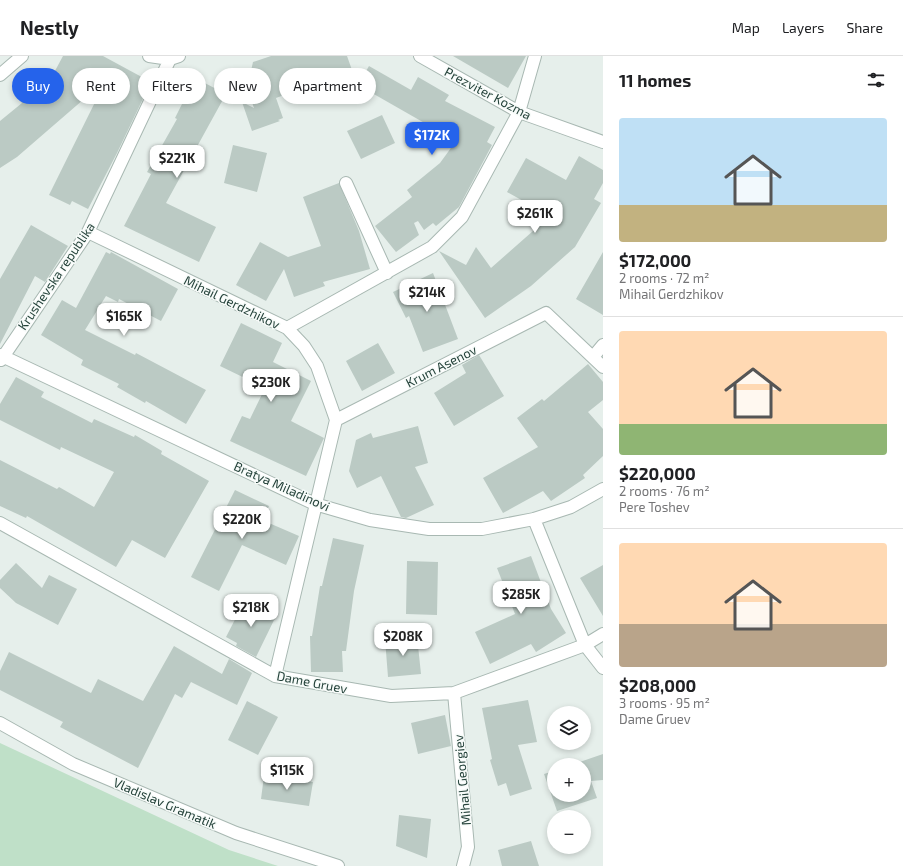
<!DOCTYPE html>
<html lang="en">
<head>
<meta charset="utf-8">
<style>
	body { margin:0; font-family:"Exo 2",sans-serif; background:#f6f6f6; color:#202124; height:100vh; display:flex; flex-direction:column; font-size:15px; white-space:nowrap }
	* { box-sizing:border-box; margin:0 }
	p { font-size:13px; color:#757577 }
	.icon { flex:none; width:22px; height:22px; fill:none; stroke:currentColor; stroke-width:2; stroke-linecap:round; stroke-linejoin:round }
	.map { position:relative; flex:1; overflow:hidden }
	.details { display:flex; flex-direction:column; background:#fff; width:300px }
	.details>* { flex:none }
	.banner { position:absolute; left:12px; top:12px; width:380px; height:36px; display:flex; gap:8px }
	.controls { position:absolute; left:547px; top:650px; display:grid; gap:8px }
	.controls a { display:grid; place-items:center; width:44px; height:44px; border-radius:50%; background:#fff; box-shadow:0 2px 6px #0003; font-size:20px }
	.price { position:absolute; translate:-50% -34px; padding:0 9px; border-radius:8px; background:#fff; color:#222; font-size:13px; line-height:26px; filter:drop-shadow(0 1px 2px #0008) }
	.price::after { content:''; position:absolute; left:50%; top:24px; width:12px; height:9px; margin-left:-6px; background:inherit; clip-path:polygon(0 0,100% 0,50% 100%) }
	.price.on { background:#2563eb; color:#fff }
	ul { padding:0; list-style:none }
	li { display:grid; align-content:center; gap:8px; height:212px; padding:0 16px }
	li+li { border-top:1px solid #e0e0e0 }
	li span { display:grid; place-items:center; height:124px; border-radius:4px; color:#555 }
	li>.icon { margin-inline-start:auto }
	span .icon { width:72px; height:72px; fill:#fffc; stroke-width:1 }
	li b { font-size:17px }
	h2 { display:flex; justify-content:space-between; align-items:center; height:48px; padding:0 16px; font-size:17px }
	.tag { padding:0 14px; border-radius:18px; background:#fff; box-shadow:0 2px 6px #0003; font-size:14px; line-height:36px }
	.tag.on { background:#2563eb; color:#fff }
	header { display:flex; align-items:center; gap:24px; box-sizing:border-box; height:56px; padding:0 20px; background:#fff; border-bottom:1px solid #e0e0e0 }
	header strong { font-size:19px }
	nav { display:flex; gap:22px; margin-inline-start:auto; font-size:14px }
	main { display:flex; flex:1; min-height:0 }
	.map>svg:first-child { display:block }
</style>
</head>
<body>
<header>
<strong>Nestly</strong>
<nav><a>Map</a><a>Layers</a><a>Share</a></nav>
</header>
<main>
<div class="map">
<svg width="603" height="810" viewBox="0 0 603 810">
	<rect width="100%" height="100%" fill="#e6efeb"/>
	<!-- green -->
	<path fill="#bfe0c8" d="M0 687 229 794 278 810H0Z"/>
	<!-- building -->
	<path fill="#bbcac4" d="M63 0H103L151 26 117 97 88 153 72 145 70 149 49 139 106 24 17 101 0 112V65L22 47 16 40 41 17 49 26Z
		M271 0H347L352 14 276 42 283 62 278 64 280 65 252 75 242 46 254 52 247 32 253 6Z
		M453 0H526L508 32Z
		M369 10 411 34 418 21 449 39 445 45 495 71 487 86 492 89 459 151 436 170 433 167 424 174 418 165 414 167 419 179 396 196 375 170 412 141 407 134 440 107 456 85 358 29Z
		M195 22 226 38 166 147 216 171 199 206 124 170 151 118 147 116 177 63 175 62Z
		M382 59 395 87 361 103 347 75Z
		M233 89 267 97 257 136 224 127Z
		M579 100 603 114V127L594 143 601 147 575 191 531 230 485 262 439 195 466 209 476 191 491 212 550 160 507 136 526 102 566 124Z
		M339 127 359 175 370 213 323 226 325 230 294 241 284 213 266 245 236 229 260 186 288 201 321 190 303 141Z
		M31 169 68 190 45 226 35 220 0 288V223Z
		M106 196 110 198 111 196 178 233 161 265 119 243 118 246 106 240 85 274 135 299 136 297 206 334 186 368 146 345 145 347 117 331 119 328 81 309 83 304 41 279 62 244 76 252Z
		M603 196V259L576 243Z
		M433 217 458 283 423 296 409 260 406 262 393 236Z
		M241 267 282 287 273 306 311 325 291 365 324 382 306 420 230 385 242 360 250 363 265 332 220 310Z
		M378 287 395 317 362 335 346 305Z
		M479 299 504 340 454 370 434 337 466 317 462 309Z
		M588 308 603 326V344L588 356 603 373V400L583 419 585 422 551 445 543 435 503 457 483 422 538 391 517 362 542 343 544 345Z
		M16 321 44 336 41 341 92 367 94 363 134 381 135 379 162 395 161 398 209 425 165 502 132 484 116 511 27 460 26 462 0 450V404L57 433 59 431 94 451 114 416 61 391 60 394 0 364V348Z
		M418 370 428 407 415 411 434 449 406 462 401 461 381 420 357 432 349 415 356 384 371 377 373 382Z
		M235 434 269 450 262 464 299 480 286 509 242 489 219 535 191 521Z
		M333 482 364 489 354 535 346 595H342L343 616H311L310 580H312L320 530H322Z
		M531 500 551 553 566 577 536 596 531 588 490 608 475 576 515 558 497 512Z
		M407 505 438 506 437 559 406 558Z
		M16 507 42 532 49 519 77 533 58 569 16 547 0 532V524Z
		M603 509V560L580 522Z
		M245 544 276 560 256 601 236 590 237 587 226 581Z
		M417 580 421 618 388 621 385 583Z
		M174 590 222 618 229 603 252 617 237 649 191 626 182 642 175 638 138 712 60 671 63 666 0 634V615L9 596 91 637 98 623 143 645Z
		M528 644 537 686 518 689 532 733 510 740 506 727 498 730 490 704 492 703 482 652Z
		M247 645 278 661 258 699 228 684Z
		M445 659 451 690 418 698 411 667Z
		M603 698V724L591 725 597 742 557 755 544 718 554 715V739H584V709H571Z
		M264 720 313 726 309 750 261 743Z
		M399 759 431 763 427 802 396 790Z
		M531 785 539 810H502L498 794Z"/>
	<g fill="none" stroke-linecap="round" stroke-linejoin="round">
		<defs>
			<path id="minor" d="M149 0 170 3 179 0
				M420 0 519 56 603 86
				M0 19 22 0
				M346 127 387 217
				M88 176 287 272 432 191 462 161 519 56 535 0
				M0 299 315 448 370 464 429 473H482L534 463 571 451 603 433
				M593 301 603 289
				M1 304 88 176 170 3
				M336 364 546 257 603 311
				M534 463 585 589 603 612
				M0 467 275 620 391 640 454 637 585 589 603 578
				M275 620 336 364 317 310 304 290 287 272
				M454 637 468 791 463 810
				M0 667 73 708 236 777 338 810"/>
		</defs>
		<!-- minor casing -->
		<use href="#minor" stroke="#a8b8b2" stroke-width="14"/>
		<!-- minor -->
		<use href="#minor" stroke="#fff" stroke-width="12"/>
	</g>
	<g text-anchor="middle" dominant-baseline="central" stroke-width="3" stroke-linejoin="round" paint-order="stroke">
		<!-- street labels -->
		<g font-size="13" fill="#24423a" stroke="#f7fbf9">
			<text transform="translate(488 37) rotate(28)">Prezviter Kozma</text>
			<text transform="translate(56 220) rotate(-56)">Krushevska republika</text>
			<text transform="translate(232 246) rotate(26)">Mihail Gerdzhikov</text>
			<text transform="translate(441 310) rotate(-27)">Krum Asenov</text>
			<text transform="translate(282 430) rotate(24)">Bratya Miladinovi</text>
			<text transform="translate(312 626) rotate(11)">Dame Gruev</text>
			<text transform="translate(462 724) rotate(-95)">Mihail Georgiev</text>
			<text transform="translate(165 747) rotate(23)">Vladislav Gramatik</text>
		</g>
	</g>
</svg>
<div class="controls">
<a><svg class="icon" aria-label="layers" viewBox="0 0 24 24"><path d="M12 4l9 5-9 5-9-5zM3 14l9 5 9-5"/></svg></a>
<a>+</a>
<a>−</a>
</div>
<b class="price on" style="left:432px;top:100px">$172K</b>
<b class="price" style="left:177px;top:123px">$221K</b>
<b class="price" style="left:535px;top:178px">$261K</b>
<b class="price" style="left:427px;top:257px">$214K</b>
<b class="price" style="left:124px;top:281px">$165K</b>
<b class="price" style="left:271px;top:347px">$230K</b>
<b class="price" style="left:242px;top:484px">$220K</b>
<b class="price" style="left:521px;top:559px">$285K</b>
<b class="price" style="left:251px;top:572px">$218K</b>
<b class="price" style="left:403px;top:601px">$208K</b>
<b class="price" style="left:287px;top:735px">$115K</b>
<div class="banner">
<a class="tag on">Buy</a>
<a class="tag">Rent</a>
<a class="tag">Filters</a>
<a class="tag">New</a>
<a class="tag">Apartment</a>
</div>
</div>
<section class="details">
<h2>11 homes<svg class="icon" aria-label="filters" viewBox="0 0 24 24"><path d="M4 7h16M4 17h16"/><circle cx="9" cy="7" r="2"/><circle cx="15" cy="17" r="2"/></svg></h2>
<ul>
<li><span style="background:linear-gradient(#bfe0f5 70%,#c2b280 0)"><svg class="icon" aria-label="home" viewBox="0 0 24 24"><path d="M3 11l9-7 9 7M6 9v11h12V9"/></svg></span><div><b>$172,000</b><p>2 rooms · 72 m²</p><p>Mihail Gerdzhikov</p></div></li>
<li><span style="background:linear-gradient(#ffd9b3 75%,#8fb573 0)"><svg class="icon" aria-label="home" viewBox="0 0 24 24"><path d="M3 11l9-7 9 7M6 9v11h12V9"/></svg></span><div><b>$220,000</b><p>2 rooms · 76 m²</p><p>Pere Toshev</p></div></li>
<li><span style="background:linear-gradient(#ffd9b3 65%,#b9a48a 0)"><svg class="icon" aria-label="home" viewBox="0 0 24 24"><path d="M3 11l9-7 9 7M6 9v11h12V9"/></svg></span><div><b>$208,000</b><p>3 rooms · 95 m²</p><p>Dame Gruev</p></div></li>
</ul>
</section>
</main>
</body>
</html>
